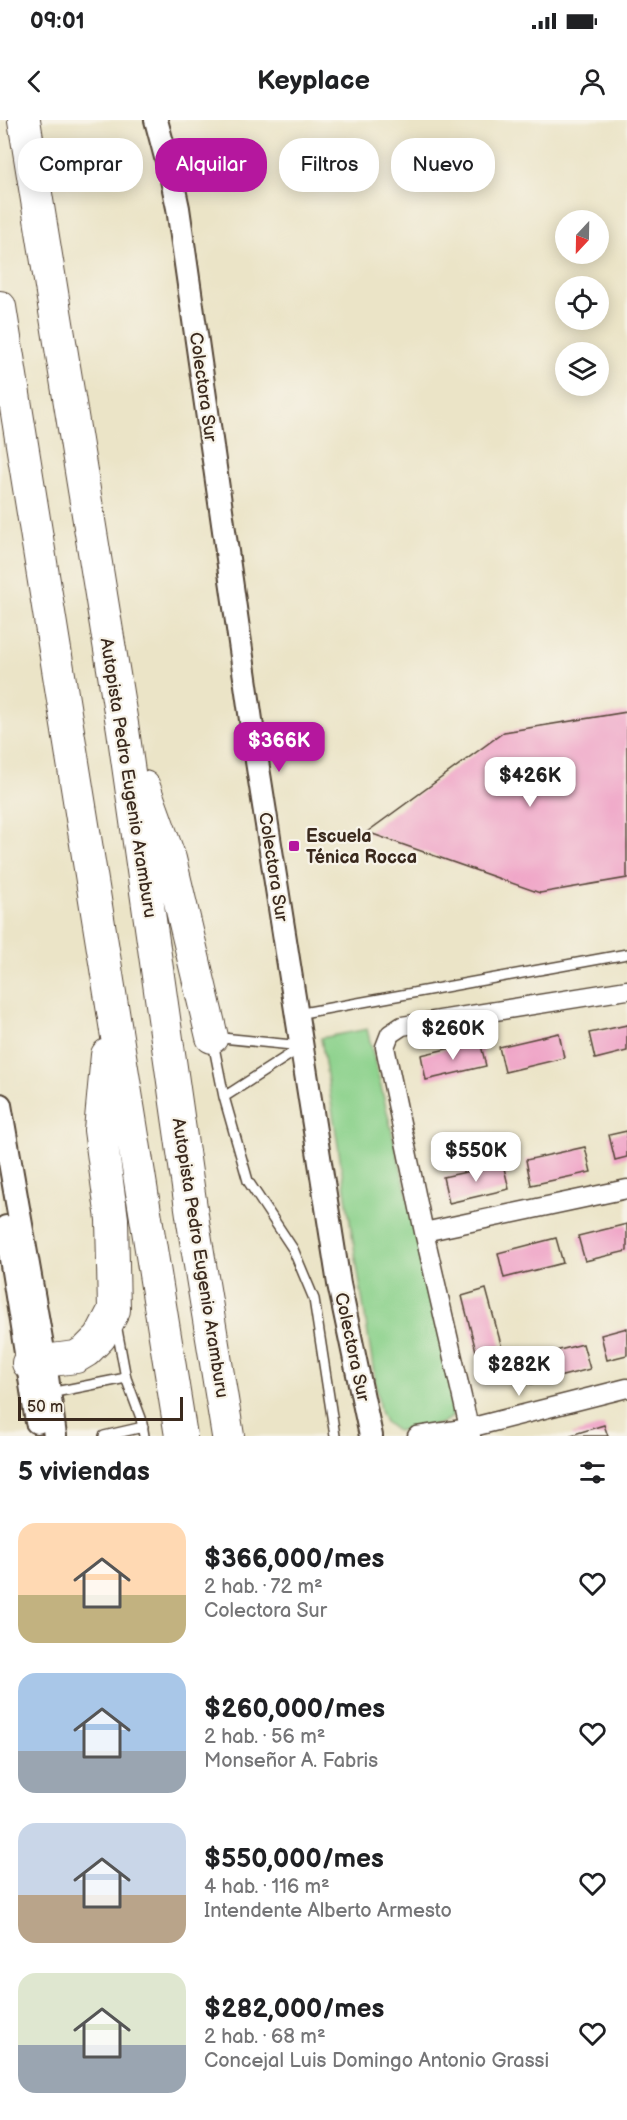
<!DOCTYPE html>
<html lang="es">
<head>
<meta charset="utf-8">
<style>
	body { margin:0; font-family:"Balsamiq Sans",sans-serif; background:#f2f2f2; color:#202124; height:100vh; display:flex; flex-direction:column; font-size:22px; white-space:nowrap }
	* { box-sizing:border-box; margin:0 }
	p { font-size:20px; color:#757577 }
	.icon { flex:none; width:33px; height:33px; fill:none; stroke:currentColor; stroke-width:2; stroke-linecap:round; stroke-linejoin:round }
	.map { position:relative; height:1316px; overflow:hidden }
	.drawer { display:flex; flex-direction:column; background:#fff; flex:1 }
	.drawer>* { flex:none }
	.hud { position:absolute; left:18px; top:18px; width:591px; height:54px; display:flex; gap:12px }
	.needle { width:39px; rotate:202deg }
	.tools { position:absolute; left:555px; top:90px; display:grid; gap:12px }
	.tools a { display:grid; place-items:center; width:54px; height:54px; border-radius:50%; background:#fff; box-shadow:0 3px 15px #0003; font-size:30px }
	.scale { position:absolute; left:18px; bottom:15px; width:165px; box-sizing:border-box; padding-left:6px; border:3px solid #3b2a1e; border-top:0; font-size:16px; line-height:21px; white-space:nowrap; color:#3b2a1e; -webkit-text-stroke:4px #f7f3e8; paint-order:stroke }
	.price { position:absolute; translate:-50% -51px; padding:0 14px; border-radius:12px; background:#fff; color:#222; font-size:20px; line-height:39px; filter:drop-shadow(0 2px 3px #0008) }
	.price::after { content:''; position:absolute; left:50%; top:36px; width:18px; height:14px; margin-left:-9px; background:inherit; clip-path:polygon(0 0,100% 0,50% 100%) }
	.price.active { background:#b5179e; color:#fff }
	ul { padding:0; list-style:none }
	li { display:flex; align-items:center; gap:18px; height:150px; padding:0 18px }
	li span { display:grid; place-items:center; flex:none; width:168px; height:120px; border-radius:18px; color:#555 }
	li>.icon { margin-inline-start:auto }
	span .icon { width:72px; height:72px; fill:#fffc; stroke-width:1 }
	li b { font-size:26px }
	h2 { display:flex; justify-content:space-between; align-items:center; height:72px; padding:0 18px; font-size:26px }
	.tag { padding:0 21px; border-radius:24px; background:#fff; box-shadow:0 3px 15px #0003; font-size:21px; line-height:54px }
	.tag.active { background:#b5179e; color:#fff }
	.status { display:flex; justify-content:space-between; align-items:center; height:42px; padding:0 30px; background:#fff; direction:ltr }
	.status svg { height:16px; fill:currentColor }
	header { display:flex; justify-content:space-between; align-items:center; height:78px; padding:0 18px; background:#fff; font-size:27px; font-weight:600 }
	.map>svg:first-child { display:block }
</style>
</head>
<body>
<div class="status"><b>09:01</b><svg viewBox="0 0 49 12"><path d="M0 12V9h3v3zM5 12V6h3v6zM10 12V3h3v9zM15 12V0h3v12zM26 1h20v11H26zM47 4h2v5h-2z"/></svg></div>
<header><svg class="icon" aria-label="back" viewBox="0 0 24 24"><path d="M15 5l-7 7 7 7"/></svg>Keyplace<svg class="icon" aria-label="person" viewBox="0 0 24 24"><circle cx="12" cy="8" r="4"/><path d="M4 21q1-7 8-7t8 7"/></svg></header>
<div class="map">
<svg width="627" height="1316" viewBox="0 0 627 1316">
	<rect width="100%" height="100%" fill="#f7f3e8"/>
	<filter id="ink" filterUnits="userSpaceOnUse"><feTurbulence type="fractalNoise" baseFrequency=".0167" numOctaves="2"/><feDisplacementMap in="SourceGraphic" scale="12" xChannelSelector="R" yChannelSelector="G"/><feConvolveMatrix kernelMatrix="1 2 1 2 8 2 1 2 1" color-interpolation-filters="sRGB"/></filter>
	<filter id="wash" filterUnits="userSpaceOnUse"><feTurbulence type="fractalNoise" baseFrequency=".008" numOctaves="4" result="noise"/><feDisplacementMap in="SourceGraphic" scale="24" xChannelSelector="R" yChannelSelector="G"/><feGaussianBlur stdDeviation="1.35" result="paint"/><feColorMatrix in="noise" values="0 0 0 0 0 0 0 0 0 0 0 0 0 0 0 0 0 1.4 0 .05"/><feComposite in="paint" operator="in"/></filter>
	<g filter="url(#wash)">
		<rect width="100%" height="100%" fill="#ebe4c7"/>
		<!-- green -->
		<path fill="#8bd18b" stroke="#637e54" stroke-width="1.5" d="M367 909 458 1283 451 1298 440 1304 397 1311 385 1302 380 1291 321 918Z"/>
		<g id="blocks">
			<!-- building -->
			<path fill="#efa2c6" d="M627 592V758L540 773 367 712 504 612Z
				M627 905V931L595 939 589 913Z
				M559 913 564 938 505 952 499 927Z
				M480 921 486 946 426 960 421 935Z
				M627 1011V1037L615 1040 609 1015Z
				M585 1027 591 1052 531 1065 526 1040Z
				M503 1044 509 1069 449 1083 443 1057Z
				M627 1104V1131L585 1141 578 1116Z
				M556 1118 563 1143 504 1158 498 1133Z
				M486 1169 502 1228 477 1235 462 1176Z
				M627 1208V1235L607 1240 601 1215Z
				M583 1224 590 1249 531 1264 524 1239Z
				M604 1305 608 1316H571V1315Z"/>
		</g>
	</g>
	<g filter="url(#ink)">
		<use href="#blocks" fill-opacity="0" stroke="#554637" stroke-width="1.5"/>
		<g fill="none" stroke-linecap="round" stroke-linejoin="round">
			<defs>
				<path id="service" d="M297 894 627 834
					M302 926 212 917 224 977 248 1061 293 1129 314 1179 335 1316
					M224 977 300 928
					M116 1204 126 1258 141 1298 144 1316
					M50 1273 126 1258
					M104 1316 143 1307"/>
				<path id="minor" d="M424 1112 627 1069
					M417 1316 469 1308 627 1268
					M471 1316 424 1112 385 927 390 914 402 906 627 870"/>
				<path id="tertiary" d="M156 0 172 60 178 88 256 635 339 1164 371 1316
					M0 985 45 1242 55 1316
					M6 1107 37 1302"/>
				<path id="motorway" d="M24 0 123 610 193 1102 228 1316
					M0 187 181 1316
					M144 667 170 739 212 917
					M28 1243 76 1237 86 1231 100 1217 114 1190 112 1099 100 1010 107 935"/>
			</defs>
			<!-- service casing -->
			<use href="#service" stroke="#554637" stroke-width="12"/>
			<!-- minor casing -->
			<use href="#minor" stroke="#554637" stroke-width="21"/>
			<!-- tertiary casing -->
			<use href="#tertiary" stroke="#554637" stroke-width="26"/>
			<!-- motorway casing -->
			<use href="#motorway" stroke="#554637" stroke-width="34"/>
			<!-- service -->
			<use href="#service" stroke="#fff" stroke-width="9"/>
			<!-- minor -->
			<use href="#minor" stroke="#fff" stroke-width="18"/>
			<!-- tertiary -->
			<use href="#tertiary" stroke="#fff" stroke-width="22"/>
			<!-- motorway -->
			<use href="#motorway" stroke="#fff" stroke-width="32"/>
		</g>
	</g>
	<!-- markers -->
	<rect fill="#b5179e" stroke="#f7f3e8" stroke-width="2" x="288" y="720" width="12" height="12" rx="3"/>
	<g text-anchor="middle" dominant-baseline="central" stroke-width="4.5" stroke-linejoin="round" paint-order="stroke">
		<!-- street labels -->
		<g font-size="18" fill="#3b2a1e" stroke="#f7f3e8">
			<text transform="translate(203 267) rotate(82)">Colectora Sur</text>
			<text transform="translate(128 658) rotate(81)">Autopista Pedro Eugenio Aramburu</text>
			<text transform="translate(273 747) rotate(81)">Colectora Sur</text>
			<text transform="translate(200 1138) rotate(81)">Autopista Pedro Eugenio Aramburu</text>
			<text transform="translate(352 1227) rotate(78)">Colectora Sur</text>
		</g>
		<!-- poi labels -->
		<g font-size="18" font-weight="bold" fill="#3b2a1e" stroke="#f7f3e8" text-anchor="start">
			<text x="306" y="716">Escuela<tspan x="306" dy="21">Ténica Rocca</tspan></text>
		</g>
	</g>
</svg>
<div class="tools">
<a><svg class="needle" viewBox="-14 -14 28 28"><path d="M0-13l5 13h-10z" fill="#e53935"/><path d="M0 13l5-13h-10z" fill="#757577"/></svg></a>
<a><svg class="icon" aria-label="locate" viewBox="0 0 24 24"><circle cx="12" cy="12" r="6"/><path d="M12 2v4M12 18v4M2 12h4M18 12h4"/></svg></a>
<a><svg class="icon" aria-label="layers" viewBox="0 0 24 24"><path d="M12 4l9 5-9 5-9-5zM3 14l9 5 9-5"/></svg></a>
</div>
<div class="scale">50 m</div>
<b class="price active" style="left:279px;top:653px">$366K</b>
<b class="price" style="left:530px;top:688px">$426K</b>
<b class="price" style="left:453px;top:941px">$260K</b>
<b class="price" style="left:476px;top:1063px">$550K</b>
<b class="price" style="left:519px;top:1277px">$282K</b>
<div class="hud">
<a class="tag">Comprar</a>
<a class="tag active">Alquilar</a>
<a class="tag">Filtros</a>
<a class="tag">Nuevo</a>
</div>
</div>
<section class="drawer">
<h2>5 viviendas<svg class="icon" aria-label="filters" viewBox="0 0 24 24"><path d="M4 7h16M4 17h16"/><circle cx="9" cy="7" r="2"/><circle cx="15" cy="17" r="2"/></svg></h2>
<ul>
<li><span style="background:linear-gradient(#ffd9b3 60%,#c2b280 0)"><svg class="icon" aria-label="home" viewBox="0 0 24 24"><path d="M3 11l9-7 9 7M6 9v11h12V9"/></svg></span><div><b>$366,000/mes</b><p>2 hab. · 72 m²</p><p>Colectora Sur</p></div><svg class="icon" aria-label="heart" viewBox="0 0 24 24"><path d="M12 20l-8-8c-3-5 5-10 8-4 3-6 11-1 8 4z"/></svg></li>
<li><span style="background:linear-gradient(#a9c7e8 65%,#9aa5b1 0)"><svg class="icon" aria-label="home" viewBox="0 0 24 24"><path d="M3 11l9-7 9 7M6 9v11h12V9"/></svg></span><div><b>$260,000/mes</b><p>2 hab. · 56 m²</p><p>Monseñor A. Fabris</p></div><svg class="icon" aria-label="heart" viewBox="0 0 24 24"><path d="M12 20l-8-8c-3-5 5-10 8-4 3-6 11-1 8 4z"/></svg></li>
<li><span style="background:linear-gradient(#c9d6e8 60%,#b9a48a 0)"><svg class="icon" aria-label="home" viewBox="0 0 24 24"><path d="M3 11l9-7 9 7M6 9v11h12V9"/></svg></span><div><b>$550,000/mes</b><p>4 hab. · 116 m²</p><p>Intendente Alberto Armesto</p></div><svg class="icon" aria-label="heart" viewBox="0 0 24 24"><path d="M12 20l-8-8c-3-5 5-10 8-4 3-6 11-1 8 4z"/></svg></li>
<li><span style="background:linear-gradient(#dfe7d0 60%,#9aa5b1 0)"><svg class="icon" aria-label="home" viewBox="0 0 24 24"><path d="M3 11l9-7 9 7M6 9v11h12V9"/></svg></span><div><b>$282,000/mes</b><p>2 hab. · 68 m²</p><p>Concejal Luis Domingo Antonio Grassi</p></div><svg class="icon" aria-label="heart" viewBox="0 0 24 24"><path d="M12 20l-8-8c-3-5 5-10 8-4 3-6 11-1 8 4z"/></svg></li>
</ul>
</section>
</body>
</html>
